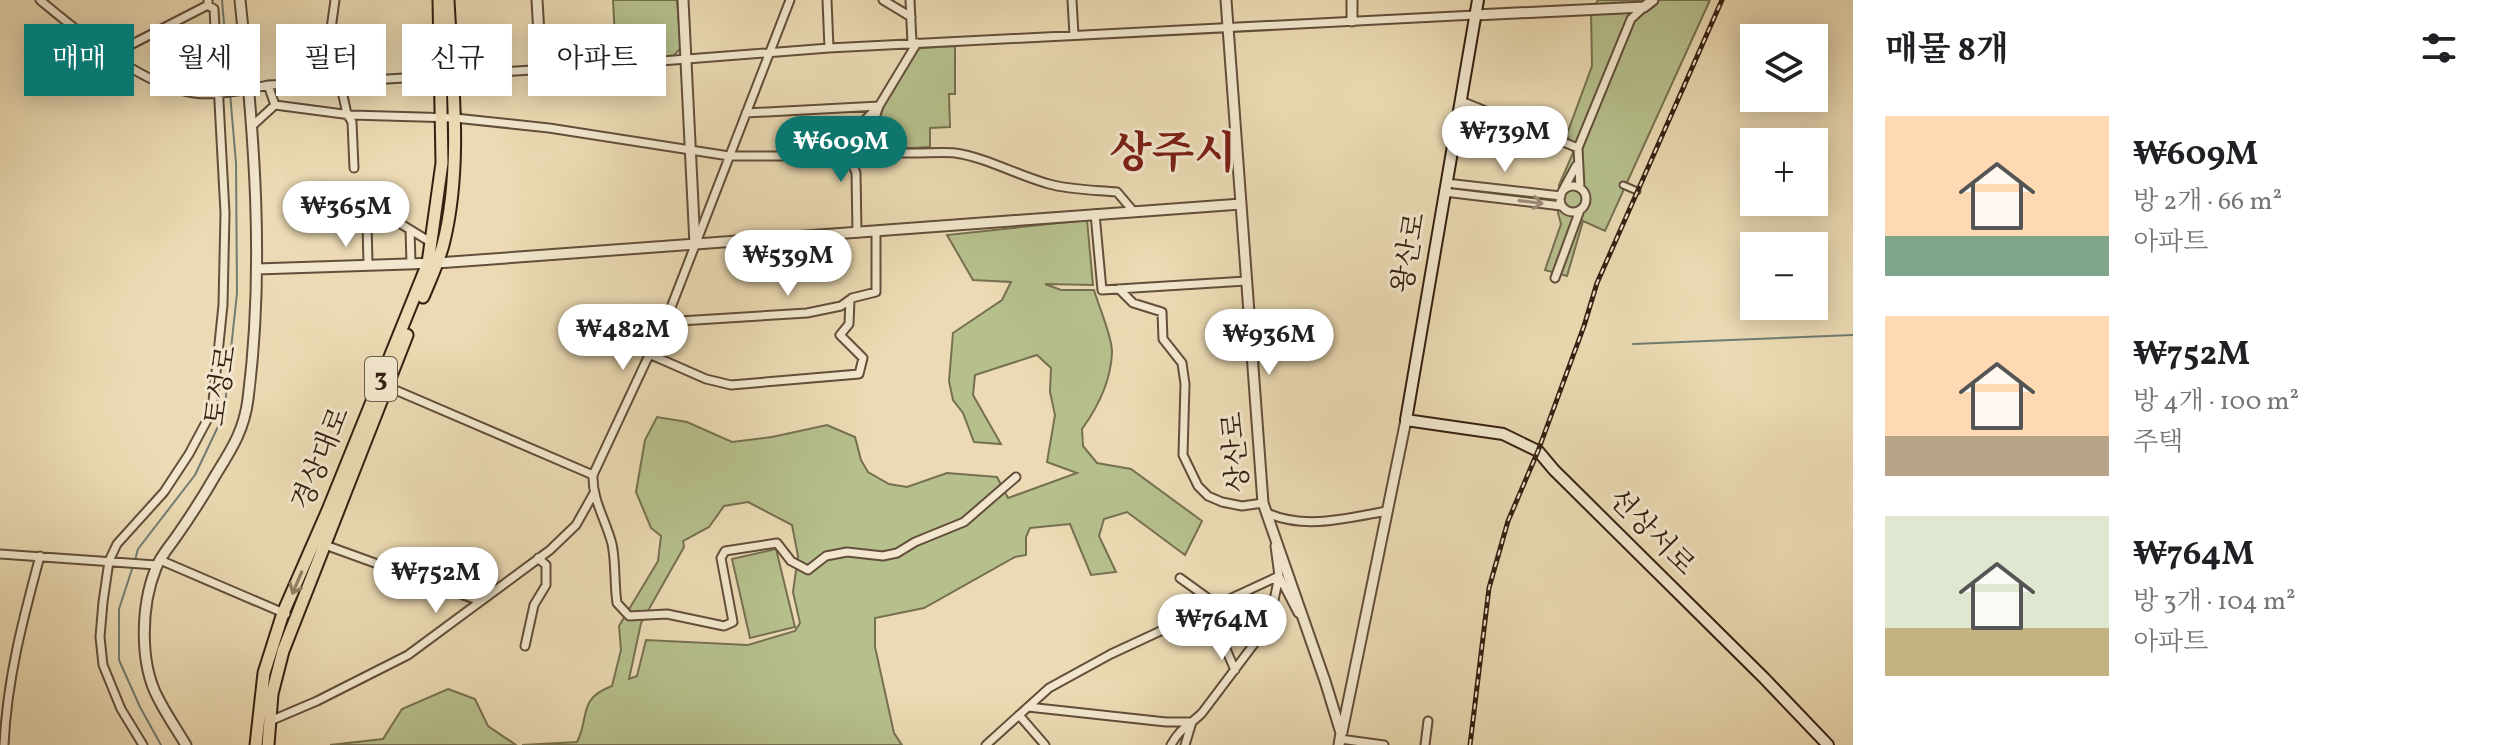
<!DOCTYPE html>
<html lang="ko">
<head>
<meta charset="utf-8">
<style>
	body { margin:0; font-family:Vollkorn,"Noto Serif KR",serif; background:#f6f6f6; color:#202124; height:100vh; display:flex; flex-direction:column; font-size:30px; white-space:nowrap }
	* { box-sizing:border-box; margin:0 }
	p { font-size:26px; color:#757577 }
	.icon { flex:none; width:44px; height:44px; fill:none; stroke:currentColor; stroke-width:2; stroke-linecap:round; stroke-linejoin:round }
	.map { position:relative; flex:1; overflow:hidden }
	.panel { display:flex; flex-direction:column; background:#fff; width:640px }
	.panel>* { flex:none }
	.banner { position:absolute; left:24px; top:24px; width:760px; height:72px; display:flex; gap:16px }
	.buttons { position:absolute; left:1740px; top:24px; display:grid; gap:16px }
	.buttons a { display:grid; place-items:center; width:88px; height:88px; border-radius:0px; background:#fff; box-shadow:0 4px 20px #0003; font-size:40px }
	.price { position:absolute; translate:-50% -68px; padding:0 18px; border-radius:28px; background:#fff; color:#222; font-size:26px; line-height:52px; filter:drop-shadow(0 2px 4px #0008) }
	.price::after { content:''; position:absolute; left:50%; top:48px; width:24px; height:18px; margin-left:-12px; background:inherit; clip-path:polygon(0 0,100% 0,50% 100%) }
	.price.current { background:#0f766e; color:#fff }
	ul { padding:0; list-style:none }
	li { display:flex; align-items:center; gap:24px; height:200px; padding:0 32px }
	li span { display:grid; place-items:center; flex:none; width:224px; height:160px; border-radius:0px; color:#555 }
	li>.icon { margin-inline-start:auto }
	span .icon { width:96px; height:96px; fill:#fffc; stroke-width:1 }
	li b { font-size:34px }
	h2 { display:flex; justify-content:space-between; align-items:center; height:96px; padding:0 32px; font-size:34px }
	.tag { padding:0 28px; border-radius:0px; background:#fff; box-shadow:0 4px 20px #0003; font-size:28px; line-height:72px }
	.tag.current { background:#0f766e; color:#fff }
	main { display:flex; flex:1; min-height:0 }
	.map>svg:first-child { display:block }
</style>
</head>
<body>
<main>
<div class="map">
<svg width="1853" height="745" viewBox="0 0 1853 745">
	<rect width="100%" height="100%" fill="#ebdab3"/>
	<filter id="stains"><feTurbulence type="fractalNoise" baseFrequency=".0025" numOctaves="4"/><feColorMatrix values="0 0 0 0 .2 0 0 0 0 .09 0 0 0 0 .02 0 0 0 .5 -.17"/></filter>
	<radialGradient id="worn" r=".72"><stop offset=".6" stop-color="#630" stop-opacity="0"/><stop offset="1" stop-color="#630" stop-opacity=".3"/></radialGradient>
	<!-- green -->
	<path fill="#b6c08d" stroke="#767050" stroke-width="2" fill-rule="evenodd" d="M613 0H677L681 48 671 58 620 62 616 57Z
		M1598 0H1710L1605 231 1583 221 1567 276 1545 270 1561 224 1558 213 1559 185 1573 153 1567 134 1592 66 1591 11Z
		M955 46V94H949L950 127 930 128V147L893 149 885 142 878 123C883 104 905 57 921 48Z
		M1087 220 1093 285 1045 284 1061 290H1094C1099 307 1112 336 1112 352 1111 380 1098 407 1082 429L1083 446 1097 463 1131 469 1202 521 1185 555 1127 512 1104 519 1099 536 1116 572 1091 575 1070 524 1030 528 1026 537V555L1015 557 924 608 875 618V647L894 733 902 745H522L577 742C590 717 577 699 612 686L621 650 619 626 658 561 661 536 651 528 636 492 645 440 657 417 687 422 732 442 772 437 827 425 855 437 861 460 868 472 889 484 907 487 947 473 997 477 1008 498 1077 473 1047 462 1055 415 1050 392 1051 368 1037 355 975 375 973 395 1001 444 974 442 963 413 953 400 949 381 953 333 1002 300 1011 282 973 280 947 235ZM748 502 792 525 798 556 793 592 800 623 795 631 748 645 646 640 637 676 629 679 641 623 684 547 683 541 709 527 724 506Z
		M776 549 795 627 750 638 732 559Z
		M448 689 475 699 488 726 516 745H330L383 739 402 709Z"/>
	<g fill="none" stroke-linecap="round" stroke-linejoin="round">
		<!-- stream -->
		<path stroke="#717c72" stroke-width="2" d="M1633 344 1853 335
			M135 560 138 549 195 475 224 414 237 293 236 163 222 0
			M133 566 119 609V660L140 707 161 745"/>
		<defs>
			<path id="pedestrian" d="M1623 185 1637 191"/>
			<path id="minor" d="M40 0C80 33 142 86 194 93 215 96 247 90 268 85
				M790 0 670 310 593 475C592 500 606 520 612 544 616 563 614 583 617 603L629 616 667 614 724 626 733 622 721 558 725 551 777 543 791 561 808 570 826 556 847 552 883 556 897 553 915 542 964 522 1016 477
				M827 0 829 48
				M883 0 911 17
				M910 0 912 43
				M1072 0 1074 35
				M113 54 208 5V0
				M1461 101 1578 148 1631 19 1644 7
				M275 105 268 85 340 82V68L330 36 335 0
				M746 113 879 106C873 120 872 140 887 150 898 156 938 151 955 153 985 157 1019 176 1049 184 1070 190 1095 190 1117 192L1134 212
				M252 126 275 105 351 115 455 118 549 128 729 156H795L811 151 840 132 865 120 879 106 917 43
				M840 132 856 173 857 233
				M1578 148 1580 188
				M354 168 352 122 347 114 340 82 610 65 829 48 1475 15
				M1446 183 1561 196
				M1560 199a13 13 0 1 1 26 0a13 13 0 1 1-26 0Z
				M1563 190 1576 166
				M1444 192 1561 206
				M1095 214 1102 290 1246 281
				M367 221 368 265
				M345 222 396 221 432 243
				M410 230 411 263
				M1555 278 1580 210
				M1119 289 1133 303 1162 312 1163 339 1182 363 1185 384 1183 455 1198 486 1208 496 1222 502 1242 506 1263 503
				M664 322 807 313 841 306 852 298 876 292V231
				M649 354 706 379 731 385 859 374 863 358 840 335 849 324 850 300
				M386 386 593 475
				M1267 513C1305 530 1348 518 1387 511
				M325 545 480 601
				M0 554 156 565
				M160 560 286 614
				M1279 576 1298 613
				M1180 578 1216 604
				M1215 624 1235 670
				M525 646 534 605 546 585V565L538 558
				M1028 707 1166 722H1192L1185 745
				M1019 715 1045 745
				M270 721 317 701 408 655 550 550 576 525 594 493
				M1340 739 1384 745
				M4 745C7 679 23 619 40 556
				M143 745 121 709 103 665 100 637 103 602 109 561 117 544 164 492 189 454 212 411 223 305 225 213 214 9 208 5
				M986 745 1049 688 1111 654 1279 576 1275 546
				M1171 745C1180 728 1189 726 1202 713L1257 640 1272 610 1279 576
				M1425 745 1428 721"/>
			<path id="tertiary" d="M537 0 541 69
				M683 0 695 245
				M1226 0 1263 503 1325 681 1341 733 1339 745
				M1352 0V21
				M1475 15 1644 7 1653 0
				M257 269 437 263 1241 204
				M1342 732 1406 420
				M186 745C177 730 166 714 158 698 139 662 141 605 156 568 160 557 169 547 176 537 190 517 203 497 215 476 231 450 244 431 248 399 265 267 254 132 240 0"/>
			<path id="secondary" d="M1478 0 1406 420 1503 434 1538 451 1554 470 1764 678 1828 745"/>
			<path id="primary" d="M423 297C430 280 438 263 443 245 463 167 452 80 448 0
				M256 745 264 673 283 613 328 510 428 263 442 163 439 0
				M268 745 272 694 283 651 407 335"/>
		</defs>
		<!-- pedestrian casing -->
		<use href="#pedestrian" stroke="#624e3a" stroke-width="9"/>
		<!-- minor casing -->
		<use href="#minor" stroke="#624e3a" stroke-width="11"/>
		<!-- tertiary casing -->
		<use href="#tertiary" stroke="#624e3a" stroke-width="13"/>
		<!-- secondary casing -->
		<use href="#secondary" stroke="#352012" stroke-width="14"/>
		<!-- primary casing -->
		<use href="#primary" stroke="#352012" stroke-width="15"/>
		<!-- pedestrian -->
		<use href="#pedestrian" stroke="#f2e7ce" stroke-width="5"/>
		<!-- minor -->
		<use href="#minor" stroke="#f2e7ce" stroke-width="7"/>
		<!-- tertiary -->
		<use href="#tertiary" stroke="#f2e7ce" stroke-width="9"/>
		<!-- secondary -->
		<use href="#secondary" stroke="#f2e7ce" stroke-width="10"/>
		<!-- primary -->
		<use href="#primary" stroke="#ebdab3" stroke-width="11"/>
		<defs>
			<path id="rail" d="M1470 745 1489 588 1508 521 1538 451 1584 326 1597 283 1722 0"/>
		</defs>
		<!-- rail casing -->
		<use href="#rail" stroke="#352012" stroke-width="5"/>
		<!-- rail -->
		<use href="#rail" stroke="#f2e7ce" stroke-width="2" stroke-dasharray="6" stroke-linecap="butt"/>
	</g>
	<!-- one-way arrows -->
	<defs><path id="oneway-shaft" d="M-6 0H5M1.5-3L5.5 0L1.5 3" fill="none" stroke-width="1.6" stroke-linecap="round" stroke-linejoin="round" transform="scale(2)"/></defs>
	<use stroke="#9d8d79" href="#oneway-shaft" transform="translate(1531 202) rotate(7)"/>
	<use stroke="#907d62" href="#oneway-shaft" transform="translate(297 583) rotate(113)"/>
	<g text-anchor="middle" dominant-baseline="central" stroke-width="6" stroke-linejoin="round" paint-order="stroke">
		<!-- shield labels -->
		<rect fill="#f2e7ce" stroke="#6e5c4a" stroke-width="2" x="365" y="357" width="32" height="44" rx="6"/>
		<g font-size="26" font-weight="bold" fill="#352012">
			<text x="381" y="379">3</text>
		</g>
		<!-- street labels -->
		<g font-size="28" fill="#352012" stroke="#f2e7ce">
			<text transform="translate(1410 253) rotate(-80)">왕산로</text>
			<text transform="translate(222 386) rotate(-81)">토성로</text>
			<text transform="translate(1237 452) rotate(-95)">상산로</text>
			<text transform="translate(322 459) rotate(-68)">경상대로</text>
			<text transform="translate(1651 533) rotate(45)">선상서로</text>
		</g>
		<!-- town labels -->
		<g font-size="44" font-weight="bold" fill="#7a1f14" stroke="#f2e7ce">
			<text x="1173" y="155">상주시</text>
		</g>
	</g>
	<rect width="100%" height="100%" filter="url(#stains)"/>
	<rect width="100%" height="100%" fill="url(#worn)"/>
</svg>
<div class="buttons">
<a><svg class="icon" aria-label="layers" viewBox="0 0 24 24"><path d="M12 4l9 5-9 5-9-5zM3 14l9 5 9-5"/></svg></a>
<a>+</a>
<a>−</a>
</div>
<b class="price" style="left:1505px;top:174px">₩739M</b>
<b class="price current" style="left:841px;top:184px">₩609M</b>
<b class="price" style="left:346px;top:249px">₩365M</b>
<b class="price" style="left:788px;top:298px">₩539M</b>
<b class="price" style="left:623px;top:372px">₩482M</b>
<b class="price" style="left:1269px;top:377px">₩936M</b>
<b class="price" style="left:436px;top:615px">₩752M</b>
<b class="price" style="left:1222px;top:662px">₩764M</b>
<div class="banner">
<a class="tag current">매매</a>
<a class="tag">월세</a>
<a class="tag">필터</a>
<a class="tag">신규</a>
<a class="tag">아파트</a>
</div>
</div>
<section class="panel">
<h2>매물 8개<svg class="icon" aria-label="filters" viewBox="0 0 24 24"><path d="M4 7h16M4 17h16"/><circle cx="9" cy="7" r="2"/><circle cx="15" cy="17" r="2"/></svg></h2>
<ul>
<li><span style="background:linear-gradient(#ffd9b3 75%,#7fa58c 0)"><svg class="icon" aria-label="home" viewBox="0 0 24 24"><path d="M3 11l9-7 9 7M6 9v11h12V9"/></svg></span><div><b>₩609M</b><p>방 2개 · 66 m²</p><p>아파트</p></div></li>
<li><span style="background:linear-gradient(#ffd9b3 75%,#b9a48a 0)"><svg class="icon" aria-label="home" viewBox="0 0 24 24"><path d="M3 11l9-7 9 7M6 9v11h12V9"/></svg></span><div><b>₩752M</b><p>방 4개 · 100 m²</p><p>주택</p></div></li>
<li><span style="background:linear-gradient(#dfe7d0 70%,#c2b280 0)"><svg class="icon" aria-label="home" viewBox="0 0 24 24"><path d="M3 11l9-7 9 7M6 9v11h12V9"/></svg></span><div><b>₩764M</b><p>방 3개 · 104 m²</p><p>아파트</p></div></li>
</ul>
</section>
</main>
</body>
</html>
